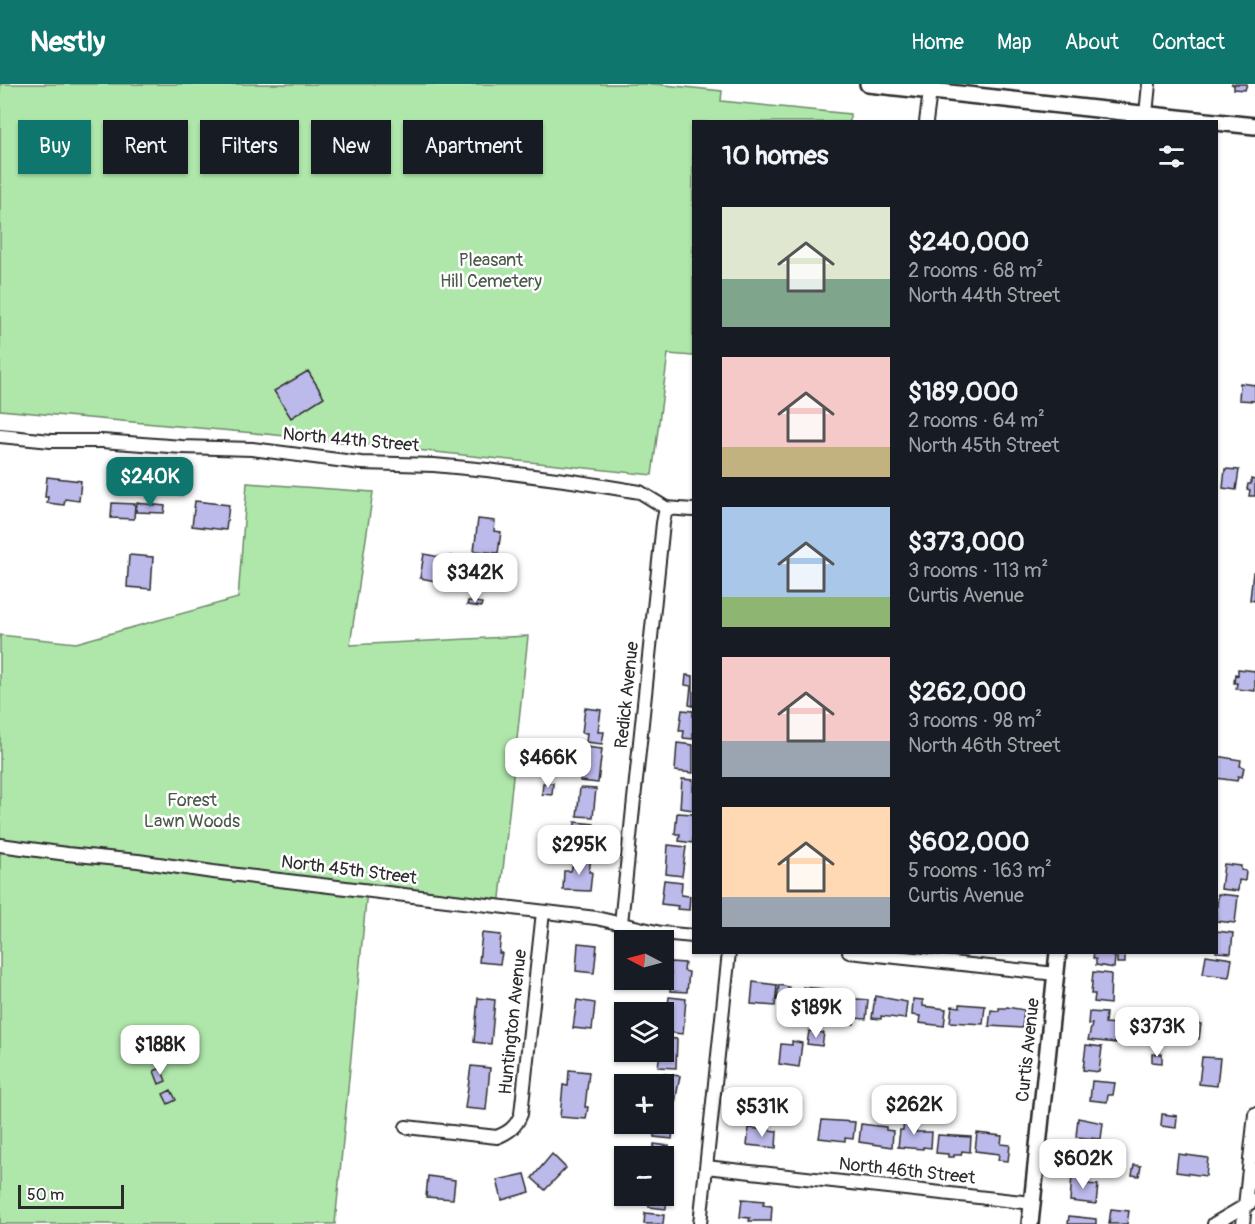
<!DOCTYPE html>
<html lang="en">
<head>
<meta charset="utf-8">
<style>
	body { margin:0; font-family:Pangolin,sans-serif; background:#20242c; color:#f1f3f6; height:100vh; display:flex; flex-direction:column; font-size:22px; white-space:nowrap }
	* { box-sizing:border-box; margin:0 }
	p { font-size:20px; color:#9ea1a6 }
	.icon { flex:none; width:33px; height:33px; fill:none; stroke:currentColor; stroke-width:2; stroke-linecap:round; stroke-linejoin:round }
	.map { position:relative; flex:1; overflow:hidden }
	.sheet { position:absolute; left:692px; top:36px; width:526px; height:834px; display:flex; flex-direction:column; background:#171b24; border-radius:0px; box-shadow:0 2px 4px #0004 }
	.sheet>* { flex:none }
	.top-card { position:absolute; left:18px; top:36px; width:570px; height:54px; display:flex; gap:12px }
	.needle { width:39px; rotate:276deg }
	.tools { position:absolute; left:614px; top:846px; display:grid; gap:12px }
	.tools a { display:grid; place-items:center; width:60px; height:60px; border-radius:0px; background:#171b24; box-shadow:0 2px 4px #0004; font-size:30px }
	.scale { position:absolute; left:18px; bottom:15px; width:106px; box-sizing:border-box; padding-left:6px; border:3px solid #2b2b2b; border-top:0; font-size:16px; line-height:21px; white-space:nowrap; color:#2b2b2b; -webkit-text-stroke:4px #fff; paint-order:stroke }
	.price { position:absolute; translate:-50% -51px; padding:0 14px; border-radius:12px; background:#fff; color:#222; font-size:20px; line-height:39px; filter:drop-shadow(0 2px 3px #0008) }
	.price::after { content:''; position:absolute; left:50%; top:36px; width:18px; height:14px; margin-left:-9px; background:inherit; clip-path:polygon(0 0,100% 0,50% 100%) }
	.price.selected { background:#0f766e; color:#fff }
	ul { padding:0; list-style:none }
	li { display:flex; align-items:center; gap:18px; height:150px; padding:0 30px }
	li span { display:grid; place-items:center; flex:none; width:168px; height:120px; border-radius:0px; color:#555 }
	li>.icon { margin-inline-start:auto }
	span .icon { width:72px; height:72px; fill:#fffc; stroke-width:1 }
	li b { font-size:26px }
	h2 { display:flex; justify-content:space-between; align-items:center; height:72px; padding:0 30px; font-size:26px }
	.chip { padding:0 21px; border-radius:0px; background:#171b24; box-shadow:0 2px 4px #0004; font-size:21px; line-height:54px }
	.chip.selected { background:#0f766e; color:#fff }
	header { display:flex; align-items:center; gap:36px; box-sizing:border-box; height:84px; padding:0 30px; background:#0f766e; color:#fff }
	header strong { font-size:28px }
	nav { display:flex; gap:33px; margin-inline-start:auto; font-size:21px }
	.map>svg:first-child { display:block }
</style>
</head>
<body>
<header>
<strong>Nestly</strong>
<nav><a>Home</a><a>Map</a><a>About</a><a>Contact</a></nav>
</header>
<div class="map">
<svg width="1255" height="1140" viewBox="0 0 1255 1140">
	<rect width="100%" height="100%" fill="#fff"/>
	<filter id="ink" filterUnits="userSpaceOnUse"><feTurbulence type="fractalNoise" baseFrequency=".0167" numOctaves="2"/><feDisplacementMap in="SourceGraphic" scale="12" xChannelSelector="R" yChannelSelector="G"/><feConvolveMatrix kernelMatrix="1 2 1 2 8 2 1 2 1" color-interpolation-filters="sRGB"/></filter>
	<g filter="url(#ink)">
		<!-- green -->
		<path fill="#afe7aa" stroke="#6d896a" stroke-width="1.5" d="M0 0H655L722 7 721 17 850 30V38H693V272L668 270 652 391 276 351 0 326Z
			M247 399 373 408 350 561 528 552 499 823 367 806 335 1140H0V551L76 559 238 514Z"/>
		<!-- building -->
		<path fill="#bcb9eb" stroke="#2b2b2b" stroke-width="1.5" d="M1231 0H1247L1245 6 1234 5V1Z
			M308 287 324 313 291 334 274 307Z
			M1240 299 1255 301V317L1239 316Z
			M1225 385 1239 386 1236 406 1223 404Z
			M47 393 81 397 79 417 65 415 64 421 47 419 48 413H45Z
			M1251 395 1255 396V412H1249L1250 406 1247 405 1248 400H1251Z
			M170 400 184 402 182 411 168 409Z
			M195 417 229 421 226 446 192 442Z
			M112 419 135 420 134 435 111 434Z
			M137 419 165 422 164 429 136 428Z
			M478 435 495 437 494 447 501 448 498 469 474 467Z
			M424 470 440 473 436 497 420 494Z
			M129 471 153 473 151 505 127 503Z
			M450 472 481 477 476 508 445 504Z
			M1253 488H1255V517L1250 516Z
			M468 517 482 519 481 523 467 521Z
			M1238 585 1255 587V607L1236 605 1237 599H1234L1235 590 1238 591Z
			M686 591 693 592V622L689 621 691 602 685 601Z
			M585 624 601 626 598 648H604L602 660 586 658 587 649H582Z
			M682 626 693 627V655L683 654 684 647H679Z
			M677 659 693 661V689L675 687Z
			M584 663 602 665 598 699 580 697Z
			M1216 672 1241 676 1240 682 1244 683 1242 693 1238 692 1237 697 1216 694Z
			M682 695 693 696V726L680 724Z
			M543 699H553L552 711 542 710Z
			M580 704 596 705 593 733 577 732Z
			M677 729 693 730V759L679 757 680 750H675Z
			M575 738 594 740 592 767 575 766V760H573Z
			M668 761 686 763 682 792 666 790Z
			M575 773 591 774 589 788H592L590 807 563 806 564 787H571Z
			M1224 780 1241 782V786L1246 787 1245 797 1239 796 1238 807 1221 805Z
			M664 796 682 798 681 811 690 812 689 826 677 825 678 822 661 820Z
			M1218 810 1238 812 1235 839 1216 837Z
			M1216 847 1233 849 1231 869 1216 868Z
			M482 849 501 851 499 869H502L500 880 479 878Z
			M578 859 597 861 594 889 576 887Z
			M1094 868H1112V872L1115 873 1114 884 1096 881V875L1093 874Z
			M1117 870H1125V879H1117Z
			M1206 871 1232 875 1229 893 1203 890Z
			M670 878 685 879 684 887 689 888 687 908 670 907 671 888 669 887Z
			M1093 888 1111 890 1110 920 1094 918 1095 910H1091Z
			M753 898 777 901 775 922 751 920Z
			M779 901 789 903 787 917 777 916Z
			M803 903 824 905 822 927 801 925Z
			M835 906 847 908 846 914 868 916 866 935 854 934V940L847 939 848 932H841L842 923H834Z
			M875 912 907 918 905 935 881 932V935L872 934Z
			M669 913 686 915 683 950 665 948Z
			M478 914 495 916 491 960 474 958Z
			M913 915 923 916V922L946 925 944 942 919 939 920 932 912 931Z
			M577 916 595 919 592 946 573 944Z
			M788 916 801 917 800 927 787 926Z
			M960 920 985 922 983 940 950 938 952 922 960 923Z
			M1007 923 1024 926 1022 944 989 942 991 926 999 927V924H1007Z
			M1089 928 1106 929 1105 939 1118 940 1116 959 1088 956 1092 940H1088Z
			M1147 933 1159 934 1158 943 1146 942Z
			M1178 937 1201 940 1199 955 1176 953Z
			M809 947 824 949 822 962 807 960Z
			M663 954 677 955 676 984 658 983 660 968H663Z
			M792 957 802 959 799 983 779 980 781 960 792 961Z
			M1086 961 1102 963 1099 988 1083 986Z
			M1152 970H1162V979L1152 978Z
			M1202 973 1220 974 1217 1002 1199 1000Z
			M471 982 490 984 486 1026 465 1024Z
			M161 984 166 997 159 1000 154 987Z
			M569 986 589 988 585 1023H588L586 1035 560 1033 563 1001 568 1002Z
			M663 990 680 992 675 1019 663 1018V1000H659L660 996H662Z
			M1092 997 1115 999 1113 1011H1108L1107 1018 1090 1016Z
			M171 1006 176 1016 168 1020 163 1010Z
			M758 1010 780 1012 776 1037 755 1035Z
			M663 1025 675 1027 672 1055 654 1053 656 1040H663Z
			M1162 1030 1177 1032 1176 1044 1161 1042Z
			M904 1032 918 1034 916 1048H932L931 1064 923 1063V1065L898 1063 900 1046H903Z
			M1078 1034 1103 1039 1101 1055 1076 1053Z
			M822 1036 855 1038 853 1055 845 1054V1057L819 1054Z
			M861 1040 886 1043V1046L893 1047 892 1063 859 1058Z
			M749 1044 777 1047 776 1064 747 1061Z
			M977 1049 1002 1052 1001 1060 1010 1061 1008 1077 998 1076 999 1070 975 1067Z
			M938 1051 971 1053 970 1068 962 1067 961 1071H954V1073H948V1070L936 1069Z
			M654 1060 669 1062 668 1090 663 1089V1072H646L647 1069H653Z
			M1076 1065 1101 1068 1099 1090 1073 1087Z
			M552 1070 566 1084 545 1106 532 1094Z
			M1178 1070 1208 1074 1206 1092 1176 1088Z
			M1134 1081 1141 1082 1139 1092 1132 1091Z
			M525 1090 530 1108 502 1116 497 1096Z
			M1072 1091 1087 1092V1100L1098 1101 1096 1120 1070 1117Z
			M428 1092 455 1096 453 1115 426 1113Z
			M663 1097H667L666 1125 649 1123 647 1112H663Z
			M742 1115 764 1117 763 1121 772 1122 771 1137H749L750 1134 740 1133Z
			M1111 1125 1129 1127 1127 1140H1109Z
			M645 1129 664 1131 663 1140H644Z
			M1069 1132 1096 1135V1140H1068Z"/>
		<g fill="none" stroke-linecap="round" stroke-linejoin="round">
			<defs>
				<path id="minor" d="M1146 30 1149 0
					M926 38 931 0
					M0 352 51 357H102L182 363 252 365 361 379 434 381 487 386 572 397 640 408 666 424 693 426
					M0 761 67 770 138 777 213 788 596 834 661 849 693 852
					M621 839 663 439 666 424
					M849 868 1056 890
					M406 1043 497 1053C509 1048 516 1043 521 1030L543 828
					M706 1083 1032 1119
					M700 1140 729 868
					M1214 1140 1255 1116
					M1243 1140 1255 1030"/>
				<path id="tertiary" d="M868 0 1215 38
					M1216 38 1255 42
					M1030 1140 1058 868"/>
			</defs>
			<!-- minor casing -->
			<use href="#minor" stroke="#2b2b2b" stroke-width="16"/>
			<!-- tertiary casing -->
			<use href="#tertiary" stroke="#2b2b2b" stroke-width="20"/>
			<!-- minor -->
			<use href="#minor" stroke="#fff" stroke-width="12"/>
			<!-- tertiary -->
			<use href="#tertiary" stroke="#fff" stroke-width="15"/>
		</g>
	</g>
	<g text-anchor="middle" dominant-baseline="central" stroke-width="5" stroke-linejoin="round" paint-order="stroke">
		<!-- park labels -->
		<g font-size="18" fill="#4c5a4b" stroke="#fff">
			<text x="491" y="176">Pleasant<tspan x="491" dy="21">Hill Cemetery</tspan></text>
			<text x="192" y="716">Forest<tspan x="192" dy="21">Lawn Woods</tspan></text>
		</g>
		<!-- street labels -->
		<g font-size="18" fill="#2b2b2b" stroke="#fff">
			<text transform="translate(351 356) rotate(5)">North 44th Street</text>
			<text transform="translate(627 611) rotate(-84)">Redick Avenue</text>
			<text transform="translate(349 786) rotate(7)">North 45th Street</text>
			<text transform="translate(513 938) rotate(-84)">Huntington Avenue</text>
			<text transform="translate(1028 966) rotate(-84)">Curtis Avenue</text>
			<text transform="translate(907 1087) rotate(6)">North 46th Street</text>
		</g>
	</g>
</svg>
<div class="tools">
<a><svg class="needle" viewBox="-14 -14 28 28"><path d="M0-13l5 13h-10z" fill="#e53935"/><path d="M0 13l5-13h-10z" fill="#9ea1a6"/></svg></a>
<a><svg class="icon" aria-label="layers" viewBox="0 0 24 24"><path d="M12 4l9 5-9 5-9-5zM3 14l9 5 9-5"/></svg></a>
<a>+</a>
<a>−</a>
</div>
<div class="scale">50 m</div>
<b class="price selected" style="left:150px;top:424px">$240K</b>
<b class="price" style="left:475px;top:520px">$342K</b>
<b class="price" style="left:548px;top:705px">$466K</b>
<b class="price" style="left:579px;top:792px">$295K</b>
<b class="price" style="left:816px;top:955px">$189K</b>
<b class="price" style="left:1157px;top:974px">$373K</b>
<b class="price" style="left:160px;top:992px">$188K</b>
<b class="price" style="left:914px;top:1052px">$262K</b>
<b class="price" style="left:762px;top:1054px">$531K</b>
<b class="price" style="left:1083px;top:1106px">$602K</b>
<div class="top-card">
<a class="chip selected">Buy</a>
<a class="chip">Rent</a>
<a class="chip">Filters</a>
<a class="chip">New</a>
<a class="chip">Apartment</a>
</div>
<section class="sheet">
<h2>10 homes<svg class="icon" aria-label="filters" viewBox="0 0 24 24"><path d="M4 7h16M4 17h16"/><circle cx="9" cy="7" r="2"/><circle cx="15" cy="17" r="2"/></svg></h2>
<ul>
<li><span style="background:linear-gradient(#dfe7d0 60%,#7fa58c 0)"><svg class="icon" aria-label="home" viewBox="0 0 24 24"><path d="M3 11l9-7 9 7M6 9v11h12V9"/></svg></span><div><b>$240,000</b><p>2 rooms · 68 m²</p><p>North 44th Street</p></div></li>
<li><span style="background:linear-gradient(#f6c9c9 75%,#c2b280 0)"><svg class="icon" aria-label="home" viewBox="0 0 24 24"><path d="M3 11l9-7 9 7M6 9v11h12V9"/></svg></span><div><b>$189,000</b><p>2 rooms · 64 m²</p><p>North 45th Street</p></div></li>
<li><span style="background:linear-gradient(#a9c7e8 75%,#8fb573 0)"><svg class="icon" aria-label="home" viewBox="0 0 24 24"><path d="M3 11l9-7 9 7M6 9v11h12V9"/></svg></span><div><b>$373,000</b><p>3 rooms · 113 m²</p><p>Curtis Avenue</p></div></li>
<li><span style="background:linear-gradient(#f6c9c9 70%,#9aa5b1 0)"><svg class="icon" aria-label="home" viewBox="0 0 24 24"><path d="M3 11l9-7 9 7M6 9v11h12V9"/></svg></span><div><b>$262,000</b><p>3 rooms · 98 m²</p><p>North 46th Street</p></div></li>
<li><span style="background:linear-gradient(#ffd9b3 75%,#9aa5b1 0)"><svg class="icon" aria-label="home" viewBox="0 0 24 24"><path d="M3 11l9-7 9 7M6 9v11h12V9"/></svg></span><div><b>$602,000</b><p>5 rooms · 163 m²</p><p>Curtis Avenue</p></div></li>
</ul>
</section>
</div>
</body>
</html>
